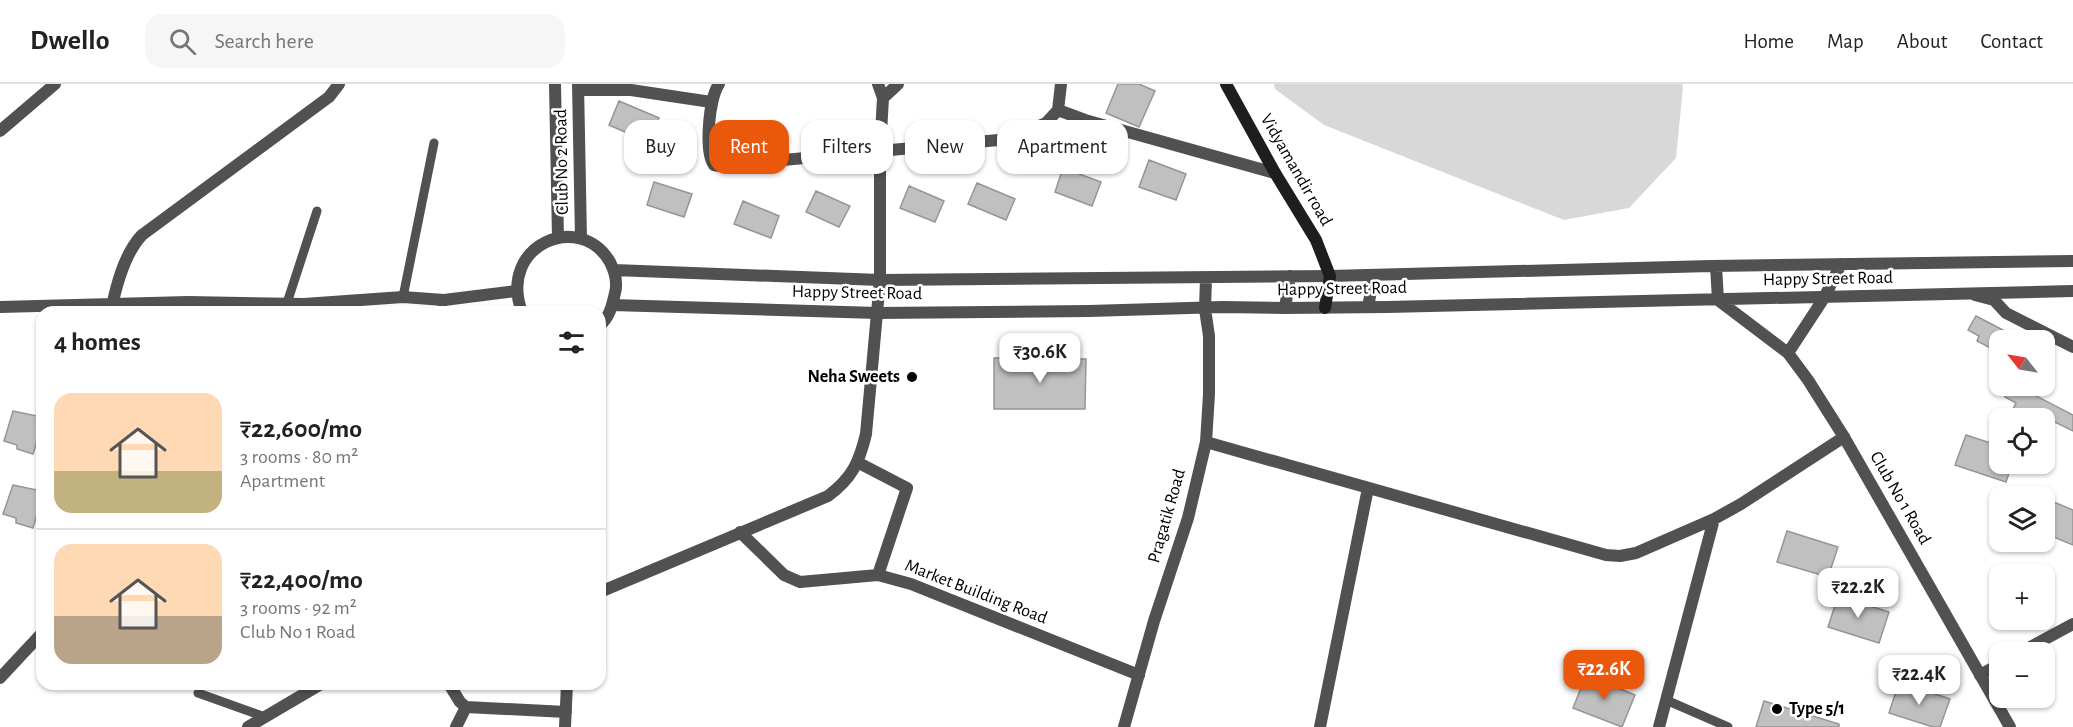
<!DOCTYPE html>
<html lang="en">
<head>
<meta charset="utf-8">
<style>
	body { margin:0; font-family:"Alegreya Sans",sans-serif; background:#f6f6f6; color:#222; height:100vh; display:flex; flex-direction:column; font-size:22px; white-space:nowrap }
	* { box-sizing:border-box; margin:0 }
	p { font-size:20px; color:#767676 }
	.icon { flex:none; width:33px; height:33px; fill:none; stroke:currentColor; stroke-width:2; stroke-linecap:round; stroke-linejoin:round }
	.map { position:relative; flex:1; overflow:hidden }
	.side { position:absolute; left:36px; top:222px; width:570px; height:384px; display:flex; flex-direction:column; background:#fff; border-radius:18px; box-shadow:0 2px 4px #0004 }
	.side>* { flex:none }
	.hud { position:absolute; left:624px; top:36px; width:570px; height:54px; display:flex; gap:12px }
	.needle { width:39px; rotate:301deg }
	.fabs { position:absolute; left:1989px; top:246px; display:grid; gap:12px }
	.fabs a { display:grid; place-items:center; width:66px; height:66px; border-radius:12px; background:#fff; box-shadow:0 2px 4px #0004; font-size:30px }
	.price { position:absolute; translate:-50% -51px; padding:0 14px; border-radius:12px; background:#fff; color:#222; font-size:20px; line-height:39px; filter:drop-shadow(0 2px 3px #0008) }
	.price::after { content:''; position:absolute; left:50%; top:36px; width:18px; height:14px; margin-left:-9px; background:inherit; clip-path:polygon(0 0,100% 0,50% 100%) }
	.price.selected { background:#ea580c; color:#fff }
	ul { padding:0; list-style:none }
	li { display:flex; align-items:center; gap:18px; height:150px; padding:0 18px }
	li+li { border-top:2px solid #e0e0e0 }
	li span { display:grid; place-items:center; flex:none; width:168px; height:120px; border-radius:18px; color:#555 }
	li>.icon { margin-inline-start:auto }
	span .icon { width:72px; height:72px; fill:#fffc; stroke-width:1 }
	li b { font-size:26px }
	h2 { display:flex; justify-content:space-between; align-items:center; height:72px; padding:0 18px; font-size:26px }
	.pill { padding:0 21px; border-radius:18px; background:#fff; box-shadow:0 2px 4px #0004; font-size:21px; line-height:54px }
	.pill.selected { background:#ea580c; color:#fff }
	header { display:flex; align-items:center; gap:36px; box-sizing:border-box; height:84px; padding:0 30px; background:#fff; border-bottom:2px solid #e0e0e0 }
	header strong { font-size:28px }
	nav { display:flex; gap:33px; margin-inline-start:auto; font-size:21px }
	.search { width:420px; height:54px; background:#f6f6f6; display:flex; align-items:center; gap:15px; box-sizing:border-box; padding:0 21px; border-radius:18px; color:#767676; font-size:22px }
	.map>svg:first-child { display:block }
</style>
</head>
<body>
<header>
<strong>Dwello</strong>
<div class="search"><svg class="icon" aria-label="search" viewBox="0 0 24 24"><circle cx="10" cy="10" r="6"/><path d="M15 15l6 6"/></svg>Search here</div>
<nav><a>Home</a><a>Map</a><a>About</a><a>Contact</a></nav>
</header>
<div class="map">
<svg width="2073" height="643" viewBox="0 0 2073 643">
	<rect width="100%" height="100%" fill="#fff"/>
	<!-- green -->
	<path fill="#d8d8d8" d="M1274 0H1682L1683 3 1676 74 1629 124 1564 136 1324 41 1275 5Z"/>
	<!-- building -->
	<path fill="#c0c0c0" stroke="#959595" stroke-width="1.5" d="M1118 0H1139L1155 7 1139 43 1106 29Z
		M619 17 659 34 648 58 609 41Z
		M1149 76 1186 90 1176 116 1139 103Z
		M1063 84 1101 98 1092 122 1055 108Z
		M654 98 692 110 684 133 647 121Z
		M977 99 1015 115 1006 136 968 120Z
		M909 102 944 117 935 138 900 124Z
		M816 107 850 122 839 143 806 128Z
		M743 117 779 132 771 154 734 140Z
		M1976 232 2022 256H2000V269L1977 257 1979 252 1968 246Z
		M994 274 1086 275 1085 325H994Z
		M2011 302H2017L2073 331V347L2055 338 2054 340 2044 334H2032L2013 325 2016 319 2005 313Z
		M13 327 42 333V342L33 370 17 365V361L4 357Z
		M1966 351 2000 362V380H2012L2006 398 1955 381Z
		M13 401 42 407V414L33 444 16 439V434L3 430Z
		M2049 416 2073 426V461L2044 449V426Z
		M1787 447 1838 463 1828 493 1777 478Z
		M1838 512 1889 528 1879 559 1828 543Z
		M1586 591 1635 611 1622 643 1573 624Z
		M1899 598 1950 615 1940 643H1933L1889 629Z
		M1764 617 1839 640V643H1756Z"/>
	<g fill="none" stroke-linecap="round" stroke-linejoin="round">
		<!-- service -->
		<path stroke="#515151" stroke-width="9" d="M403 213 434 59
			M287 219 317 127
			M440 228 444 216
			M198 609 265 633
			M1666 616 1728 643"/>
		<!-- minor -->
		<path stroke="#515151" stroke-width="12" d="M719 0C709 14 704 68 714 81L720 82 1009 55 1046 39 1058 26 1061 0
			M579 6H631L711 18
			M883 14 898 0
			M1058 26 1085 36 1275 89
			M0 47 55 0
			M1975 211 1994 216 2006 229 2073 263
			M0 223 188 218 304 220 403 213 444 216 516 207
			M111 227C116 202 124 170 142 151L329 13 339 0
			M1206 358 1606 471 1620 472 1636 469 1714 435 1741 420 1844 353
			M857 378 907 404 878 491
			M740 448 784 491 800 498 878 491 911 500 1139 591
			M600 508 828 412C852 394 859 379 866 350L880 196V66L883 14 878 0
			M2021 568 2073 540
			M1980 591 2000 580
			M0 594 42 549
			M449 600 460 618 466 623 566 628
			M248 643 321 600
			M456 643 466 623
			M565 643 567 600
			M1320 643 1368 404
			M1659 643 1714 435"/>
		<!-- tertiary -->
		<path stroke="#515151" stroke-width="12" d="M555 0 558 154
			M578 0 581 154
			M1716 182 1718 216 1788 269 1808 296 1844 353 2010 643
			M614 186 880 196 1330 192 1711 182 2073 177
			M612 221 877 229 1089 227 1222 223 1285 224 1387 223 2073 207
			M1368 223 1374 191
			M1285 224 1290 192
			M522 228C497 161 580 126 610 178 615 188 618 198 615 209 612 221 610 233 600 241
			M1788 269 1824 214 1841 180
			M1124 643 1154 537 1188 434 1206 358 1209 310V252L1205 225 1206 194"/>
		<!-- secondary -->
		<path stroke="#1e1e1e" stroke-width="12" d="M1226 0 1275 89 1316 156 1330 192 1325 224"/>
	</g>
	<!-- markers -->
	<g fill="#000" stroke="#fff" stroke-width="2">
		<circle cx="912" cy="293" r="6"/>
		<circle cx="1777" cy="625" r="6"/>
	</g>
	<g text-anchor="middle" dominant-baseline="central" stroke-width="5" stroke-linejoin="round" paint-order="stroke">
		<!-- street labels -->
		<g font-size="18" fill="#000" stroke="#fff">
			<text transform="translate(562 78) rotate(-91)">Club No 2 Road</text>
			<text transform="translate(1296 86) rotate(60)">Vidyamandir road</text>
			<text transform="translate(1828 195) rotate(-1)">Happy Street Road</text>
			<text transform="translate(1342 205) rotate(-1)">Happy Street Road</text>
			<text transform="translate(857 209) rotate(1)">Happy Street Road</text>
			<text transform="translate(1900 414) rotate(60)">Club No 1 Road</text>
			<text transform="translate(1167 432) rotate(-74)">Pragatik Road</text>
			<text transform="translate(976 508) rotate(21)">Market Building Road</text>
		</g>
		<!-- poi labels -->
		<g font-size="18" font-weight="bold" fill="#000" stroke="#fff" text-anchor="end">
			<text x="900" y="293">Neha Sweets</text>
			<text x="1789" y="625" text-anchor="start">Type 5/1</text>
		</g>
	</g>
</svg>
<div class="fabs">
<a><svg class="needle" viewBox="-14 -14 28 28"><path d="M0-13l5 13h-10z" fill="#e53935"/><path d="M0 13l5-13h-10z" fill="#767676"/></svg></a>
<a><svg class="icon" aria-label="locate" viewBox="0 0 24 24"><circle cx="12" cy="12" r="6"/><path d="M12 2v4M12 18v4M2 12h4M18 12h4"/></svg></a>
<a><svg class="icon" aria-label="layers" viewBox="0 0 24 24"><path d="M12 4l9 5-9 5-9-5zM3 14l9 5 9-5"/></svg></a>
<a>+</a>
<a>−</a>
</div>
<b class="price" style="left:1040px;top:300px">₹30.6K</b>
<b class="price" style="left:1858px;top:535px">₹22.2K</b>
<b class="price selected" style="left:1604px;top:617px">₹22.6K</b>
<b class="price" style="left:1919px;top:622px">₹22.4K</b>
<div class="hud">
<a class="pill">Buy</a>
<a class="pill selected">Rent</a>
<a class="pill">Filters</a>
<a class="pill">New</a>
<a class="pill">Apartment</a>
</div>
<section class="side">
<h2>4 homes<svg class="icon" aria-label="filters" viewBox="0 0 24 24"><path d="M4 7h16M4 17h16"/><circle cx="9" cy="7" r="2"/><circle cx="15" cy="17" r="2"/></svg></h2>
<ul>
<li><span style="background:linear-gradient(#ffd9b3 65%,#c2b280 0)"><svg class="icon" aria-label="home" viewBox="0 0 24 24"><path d="M3 11l9-7 9 7M6 9v11h12V9"/></svg></span><div><b>₹22,600/mo</b><p>3 rooms · 80 m²</p><p>Apartment</p></div></li>
<li><span style="background:linear-gradient(#ffd9b3 60%,#b9a48a 0)"><svg class="icon" aria-label="home" viewBox="0 0 24 24"><path d="M3 11l9-7 9 7M6 9v11h12V9"/></svg></span><div><b>₹22,400/mo</b><p>3 rooms · 92 m²</p><p>Club No 1 Road</p></div></li>
</ul>
</section>
</div>
</body>
</html>
